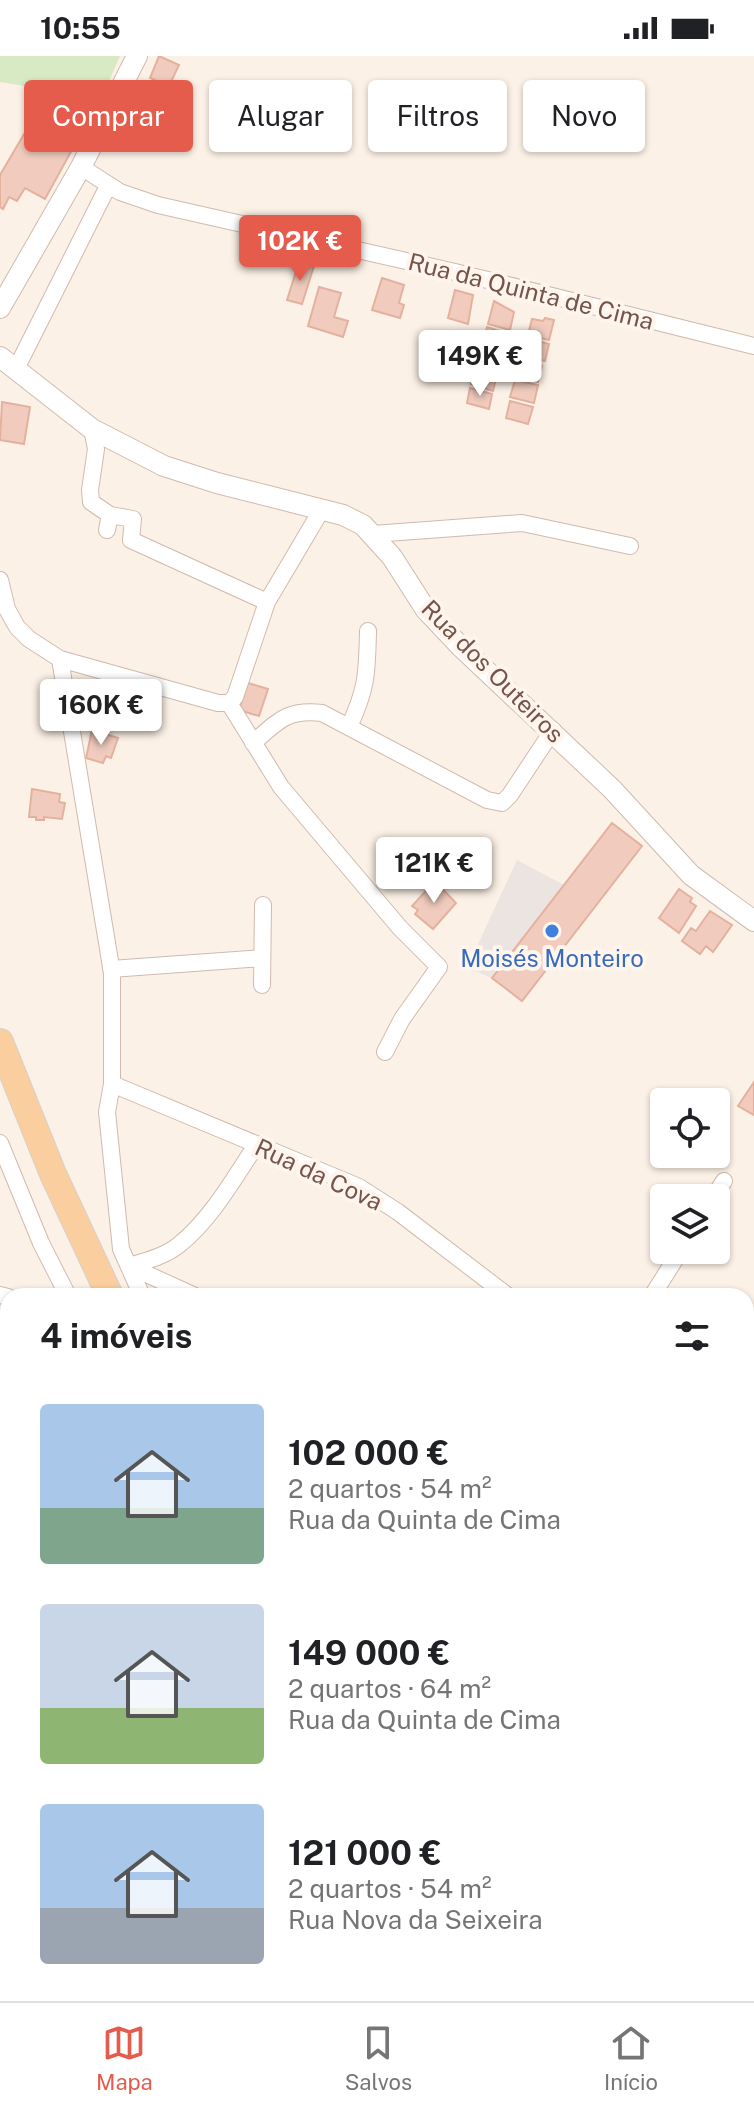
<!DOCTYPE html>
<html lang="pt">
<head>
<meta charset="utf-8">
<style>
	body { margin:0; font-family:"Public Sans",sans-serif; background:#f2f2f2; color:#202124; height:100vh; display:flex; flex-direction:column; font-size:30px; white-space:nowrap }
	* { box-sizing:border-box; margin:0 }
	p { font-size:26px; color:#757577 }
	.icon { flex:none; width:44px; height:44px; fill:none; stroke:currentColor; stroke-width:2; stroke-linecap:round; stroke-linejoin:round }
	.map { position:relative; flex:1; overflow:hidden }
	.sheet { position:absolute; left:0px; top:1232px; width:754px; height:714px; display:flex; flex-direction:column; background:#fff; border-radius:24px 24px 0 0; box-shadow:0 2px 6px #0004 }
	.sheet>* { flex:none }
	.top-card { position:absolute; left:24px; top:24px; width:706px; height:72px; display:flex; gap:16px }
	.controls { position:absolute; left:650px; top:1032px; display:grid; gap:16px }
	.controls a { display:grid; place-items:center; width:80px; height:80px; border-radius:8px; background:#fff; box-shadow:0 2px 6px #0004; font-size:40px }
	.price { position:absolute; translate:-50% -68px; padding:0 18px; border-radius:8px; background:#fff; color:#222; font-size:26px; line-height:52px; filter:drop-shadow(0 2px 4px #0008) }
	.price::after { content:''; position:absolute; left:50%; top:48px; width:24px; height:18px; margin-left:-12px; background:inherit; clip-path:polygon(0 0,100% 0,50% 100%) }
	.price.selected { background:#e55c4c; color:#fff }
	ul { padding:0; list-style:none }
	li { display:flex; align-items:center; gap:24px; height:200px; padding:0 40px }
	li span { display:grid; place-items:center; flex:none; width:224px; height:160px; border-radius:8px; color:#555 }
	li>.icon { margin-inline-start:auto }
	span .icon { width:96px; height:96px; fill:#fffc; stroke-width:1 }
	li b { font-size:34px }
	h2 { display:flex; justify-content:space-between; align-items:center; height:96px; padding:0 40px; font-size:34px }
	.pill { padding:0 28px; border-radius:8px; background:#fff; box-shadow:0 2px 6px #0004; font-size:28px; line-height:72px }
	.pill.selected { background:#e55c4c; color:#fff }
	.status { display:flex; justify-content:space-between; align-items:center; height:56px; padding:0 40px; background:#fff; direction:ltr }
	.status svg { height:22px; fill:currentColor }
	.tabs { display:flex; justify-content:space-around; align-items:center; height:112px; border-top:2px solid #e0e0e0; background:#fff; font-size:22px; color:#757577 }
	.tabs a { display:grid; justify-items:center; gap:4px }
	.tabs .selected { color:#e55c4c }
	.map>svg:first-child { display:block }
</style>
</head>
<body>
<div class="status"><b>10:55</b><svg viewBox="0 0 49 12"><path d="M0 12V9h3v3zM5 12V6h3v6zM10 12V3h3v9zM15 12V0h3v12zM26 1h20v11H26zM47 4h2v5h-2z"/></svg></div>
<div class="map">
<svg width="754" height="1945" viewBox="0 0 754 1945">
	<rect width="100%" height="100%" fill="#fcf1e6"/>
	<!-- industrial -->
	<path fill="#ece4e0" d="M517 804 564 829 492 922 467 912Z"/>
	<!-- green -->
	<path fill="#d8eac4" d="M0 0H120L92 64 43 33 0 26Z"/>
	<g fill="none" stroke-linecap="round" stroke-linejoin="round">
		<!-- stream -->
		<path stroke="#a0d5d7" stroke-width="4" d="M0 1263 8 1267
			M483 1938 486 1945"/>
	</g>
	<!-- building -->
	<path fill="#f1ccbe" stroke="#e4b19e" stroke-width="2" d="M159 0 179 9 169 30 150 22Z
		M37 56 79 81 45 143 25 132 17 145 9 141 3 153 0 151V119Z
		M299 206 314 210 302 248 287 244Z
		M382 222 404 229 399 247 404 249 400 262 372 254Z
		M319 231 341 237 334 261 348 265 343 281 308 270Z
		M455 234 473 239 468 268 448 262Z
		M494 245 514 256 510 274 488 268Z
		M545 262 554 264 549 284 528 279 532 263 543 265Z
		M487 271 509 278 505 294 483 287Z
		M526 282 549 288 545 305 522 299Z
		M480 291 503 298 499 315 476 308Z
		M519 303 542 310 538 326 516 320Z
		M476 311 497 318 493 335 471 328Z
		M515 324 538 329 534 347 510 341Z
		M470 332 492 338 489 353 467 347Z
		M510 345 533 351 528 368 506 362Z
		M2 346 30 351 24 388 0 384Z
		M248 627 268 633 259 660 239 654Z
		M92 674 118 682 111 702 106 700 103 707 86 702Z
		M32 733 60 738 59 746 65 747 62 763 44 761V764H36V761H29Z
		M612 767 642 790 522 945 492 922Z
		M435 825 456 847 433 873 415 858 418 854 412 850Z
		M679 833 692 842 690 846 696 850 679 877 659 862Z
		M710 855 732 869 713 896 706 890 700 898 682 885 691 872 696 875Z
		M754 1026V1059L738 1050Z"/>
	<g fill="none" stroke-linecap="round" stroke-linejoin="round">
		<defs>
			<path id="service" d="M29 35 99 75"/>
			<path id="minor" d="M81 111 120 136 158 149 455 216 754 290
				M15 315 108 130
				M92 373 96 393 90 434 91 446 110 459 107 474
				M110 459 133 463 131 484 267 546
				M373 478 522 467 630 490
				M0 524 7 553 17 571 29 583 60 603 218 647H229
				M60 603 112 917V1028L107 1056 121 1193 142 1240
				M229 647 281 731 400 872 439 911 402 963 385 996
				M229 647 235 641 267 546 322 453
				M349 671C367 632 367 618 368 575
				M253 687C278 665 287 653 322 657L487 744 502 747 510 739 553 674
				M111 913 262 902
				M262 929 263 849
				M112 1028 359 1131 398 1156 508 1240
				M0 1087 41 1187 68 1240
				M713 1142 724 1125
				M129 1210C146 1205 166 1200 180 1188 212 1162 234 1122 257 1088
				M129 1210 195 1240
				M0 1239 8 1241
				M652 1240 681 1194
				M746 1387 754 1391 746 1403
				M735 1938 754 1941"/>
			<path id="tertiary" d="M0 252 81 111 137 0
				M0 301 92 373 164 410 217 427 343 459 363 469 392 501 426 554 460 590 612 733 691 819 754 865"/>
			<path id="primary" d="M0 986 53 1118 110 1240
				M516 1938 519 1945"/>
		</defs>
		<!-- service casing -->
		<use href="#service" stroke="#d0baaf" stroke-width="10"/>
		<!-- minor casing -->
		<use href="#minor" stroke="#d0baaf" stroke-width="18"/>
		<!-- tertiary casing -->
		<use href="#tertiary" stroke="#d0baaf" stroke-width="22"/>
		<!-- primary casing -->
		<use href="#primary" stroke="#d8cfcd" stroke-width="28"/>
		<!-- path -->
		<path stroke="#d6afa0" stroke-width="3" stroke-dasharray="2 6" stroke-linecap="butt" d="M411 1938 412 1945
			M280 1945 292 1938"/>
		<!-- service -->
		<use href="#service" stroke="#fff" stroke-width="8"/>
		<!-- minor -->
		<use href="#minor" stroke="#fff" stroke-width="16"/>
		<!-- tertiary -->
		<use href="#tertiary" stroke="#fff" stroke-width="20"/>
		<!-- primary -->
		<use href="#primary" stroke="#face9f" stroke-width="26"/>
	</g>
	<!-- markers -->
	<circle fill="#3f7fe0" stroke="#fff5ec" stroke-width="3" cx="552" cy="875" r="8"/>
	<g text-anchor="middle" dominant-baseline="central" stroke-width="8" stroke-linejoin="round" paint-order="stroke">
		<!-- street labels -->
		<g font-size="24" fill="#75554b" stroke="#fff5ec">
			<text transform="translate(531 235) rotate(14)">Rua da Quinta de Cima</text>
			<text transform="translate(493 615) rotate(45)">Rua dos Outeiros</text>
			<text transform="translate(319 1118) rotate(25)">Rua da Cova</text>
		</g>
		<!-- shop labels -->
		<g font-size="24" fill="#366cbe" stroke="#fff5ec">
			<text x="552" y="902">Moisés Monteiro</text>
		</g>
	</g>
</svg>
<div class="controls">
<a><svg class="icon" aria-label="locate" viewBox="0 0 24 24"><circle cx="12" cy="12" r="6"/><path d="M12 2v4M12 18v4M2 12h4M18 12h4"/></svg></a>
<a><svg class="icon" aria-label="layers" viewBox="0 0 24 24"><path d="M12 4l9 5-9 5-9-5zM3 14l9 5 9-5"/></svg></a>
</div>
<b class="price selected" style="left:300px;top:227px">102K €</b>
<b class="price" style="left:480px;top:342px">149K €</b>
<b class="price" style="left:101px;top:691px">160K €</b>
<b class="price" style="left:434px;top:849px">121K €</b>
<div class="top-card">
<a class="pill selected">Comprar</a>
<a class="pill">Alugar</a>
<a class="pill">Filtros</a>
<a class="pill">Novo</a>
</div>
<section class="sheet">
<h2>4 imóveis<svg class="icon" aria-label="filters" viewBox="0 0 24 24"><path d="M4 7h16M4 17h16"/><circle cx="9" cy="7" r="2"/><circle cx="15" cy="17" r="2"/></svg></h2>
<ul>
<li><span style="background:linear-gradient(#a9c7e8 65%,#7fa58c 0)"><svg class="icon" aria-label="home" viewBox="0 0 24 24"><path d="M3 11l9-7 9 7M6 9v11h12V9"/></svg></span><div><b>102 000 €</b><p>2 quartos · 54 m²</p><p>Rua da Quinta de Cima</p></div></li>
<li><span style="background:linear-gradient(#c9d6e8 65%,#8fb573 0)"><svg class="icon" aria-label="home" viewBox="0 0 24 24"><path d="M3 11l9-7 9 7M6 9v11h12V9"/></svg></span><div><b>149 000 €</b><p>2 quartos · 64 m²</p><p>Rua da Quinta de Cima</p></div></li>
<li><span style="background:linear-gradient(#a9c7e8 65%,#9aa5b1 0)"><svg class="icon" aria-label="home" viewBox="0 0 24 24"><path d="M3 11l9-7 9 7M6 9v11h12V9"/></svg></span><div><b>121 000 €</b><p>2 quartos · 54 m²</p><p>Rua Nova da Seixeira</p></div></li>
</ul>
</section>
</div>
<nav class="tabs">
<a class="selected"><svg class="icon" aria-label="map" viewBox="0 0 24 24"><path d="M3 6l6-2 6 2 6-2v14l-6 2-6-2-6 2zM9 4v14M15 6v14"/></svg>Mapa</a>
<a><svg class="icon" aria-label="saved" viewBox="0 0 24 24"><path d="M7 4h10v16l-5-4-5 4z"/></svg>Salvos</a>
<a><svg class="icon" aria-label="home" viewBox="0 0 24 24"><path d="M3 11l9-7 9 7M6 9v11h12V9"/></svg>Início</a>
</nav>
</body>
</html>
